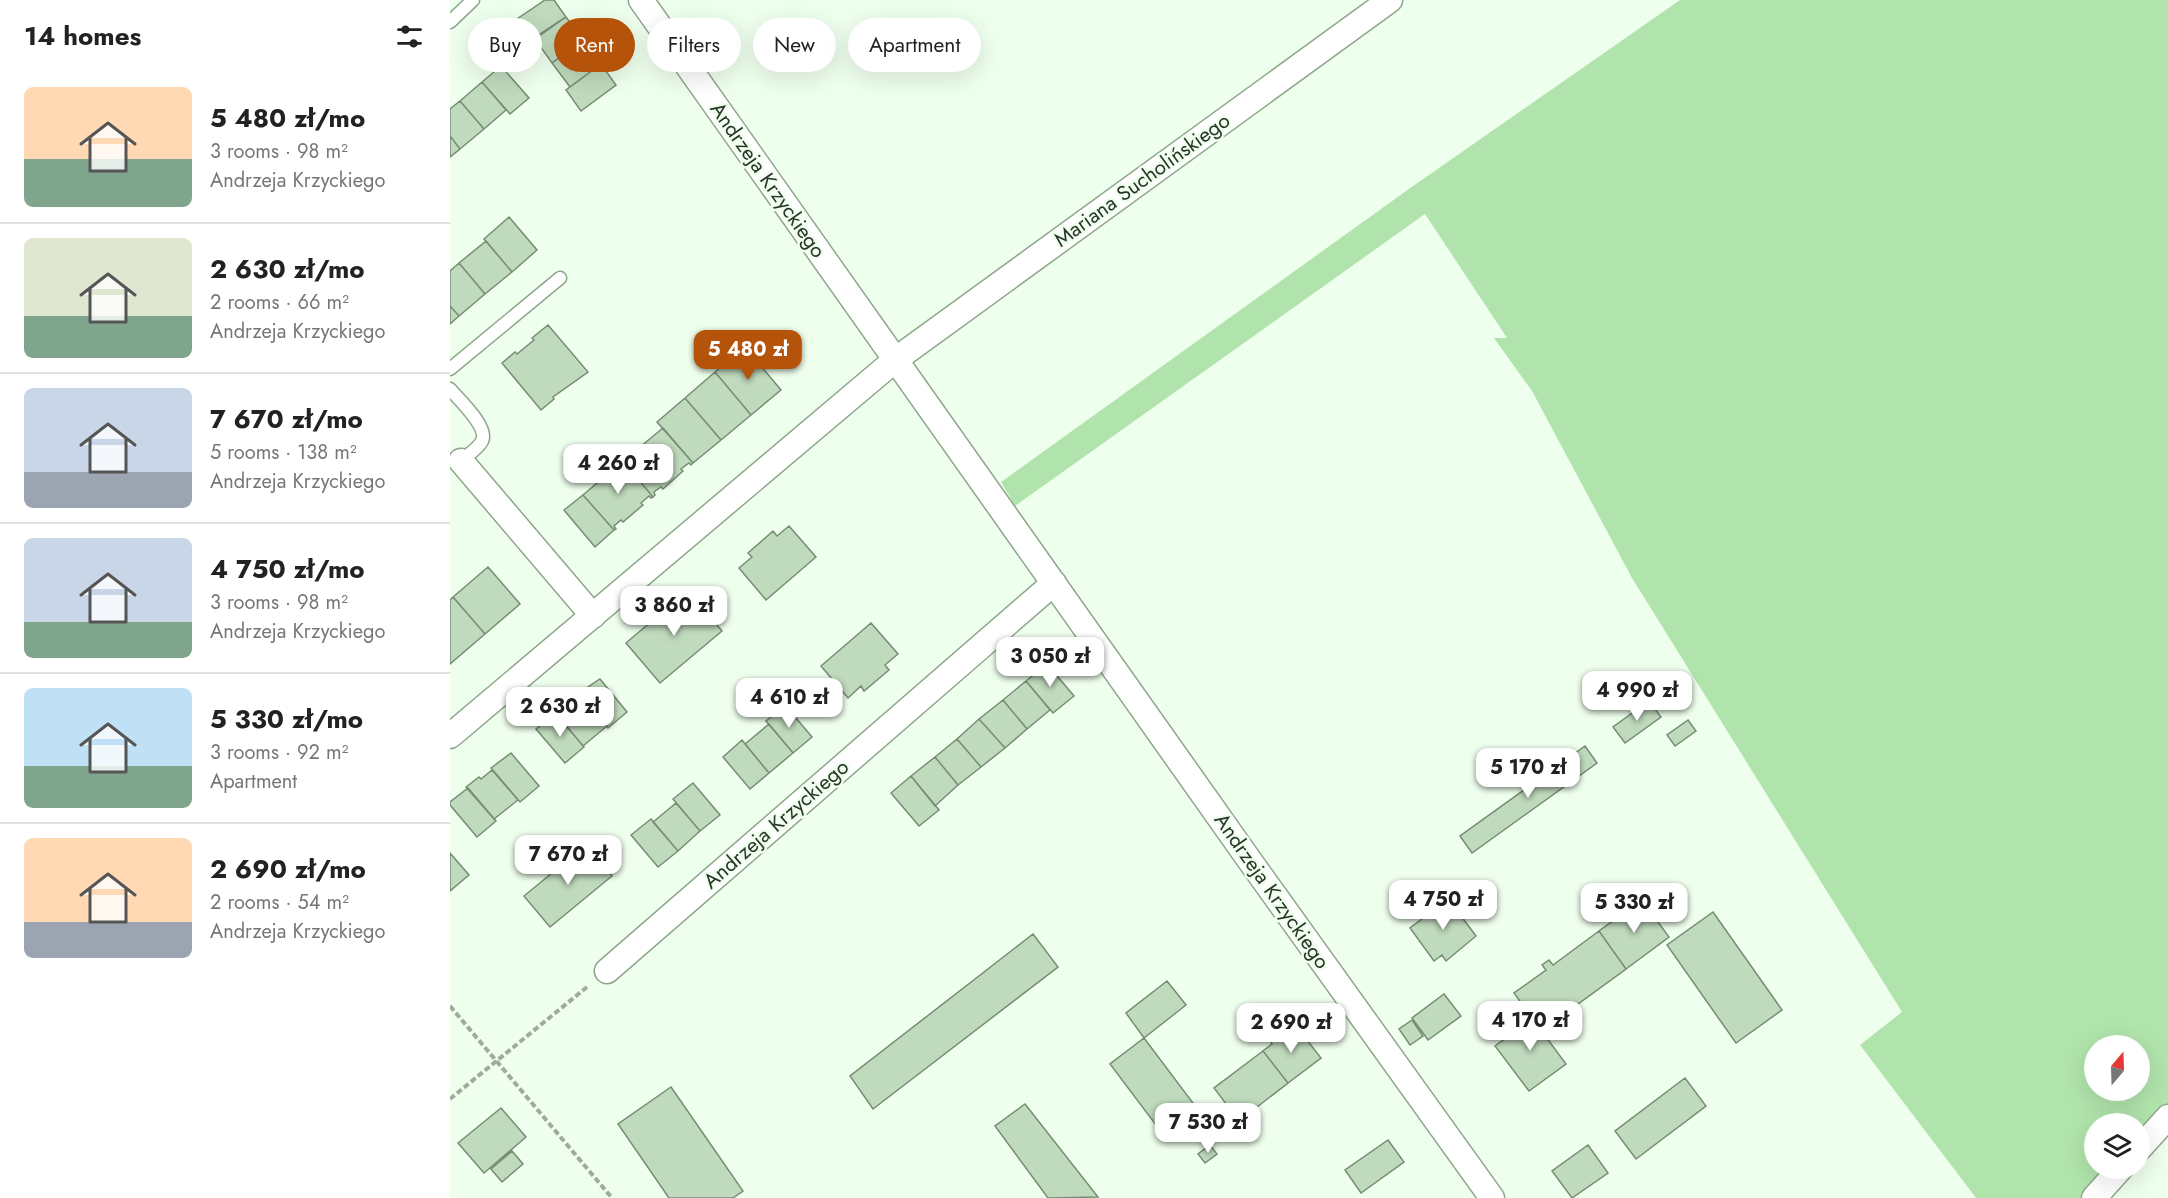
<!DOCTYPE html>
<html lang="en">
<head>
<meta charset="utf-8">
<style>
	body { margin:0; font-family:Jost,sans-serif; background:#f6f6f6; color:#222; height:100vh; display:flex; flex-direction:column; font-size:22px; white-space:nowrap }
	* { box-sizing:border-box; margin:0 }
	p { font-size:20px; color:#767676 }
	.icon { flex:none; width:33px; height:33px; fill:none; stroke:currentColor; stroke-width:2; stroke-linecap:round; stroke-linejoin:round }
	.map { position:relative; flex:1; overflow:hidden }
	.side { display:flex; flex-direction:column; background:#fff; width:450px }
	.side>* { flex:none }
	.top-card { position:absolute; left:18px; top:18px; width:570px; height:54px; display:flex; gap:12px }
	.needle { width:39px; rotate:19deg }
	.tools { position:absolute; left:1634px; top:1035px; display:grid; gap:12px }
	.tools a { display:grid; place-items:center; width:66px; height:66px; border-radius:50%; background:#fff; box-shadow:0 6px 24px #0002; font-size:30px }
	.price { position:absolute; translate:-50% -51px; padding:0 14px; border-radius:12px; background:#fff; color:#222; font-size:20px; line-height:39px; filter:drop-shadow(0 2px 3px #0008) }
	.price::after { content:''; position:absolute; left:50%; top:36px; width:18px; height:14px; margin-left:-9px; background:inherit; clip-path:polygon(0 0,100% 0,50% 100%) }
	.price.current { background:#b45309; color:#fff }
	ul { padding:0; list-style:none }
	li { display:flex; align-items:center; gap:18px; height:150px; padding:0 24px }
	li+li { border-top:2px solid #e0e0e0 }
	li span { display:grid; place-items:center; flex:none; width:168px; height:120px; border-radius:9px; color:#555 }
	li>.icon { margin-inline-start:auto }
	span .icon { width:72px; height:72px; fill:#fffc; stroke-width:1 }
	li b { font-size:26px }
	h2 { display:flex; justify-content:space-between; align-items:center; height:72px; padding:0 24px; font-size:26px }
	.chip { padding:0 21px; border-radius:27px; background:#fff; box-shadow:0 6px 24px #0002; font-size:21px; line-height:54px }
	.chip.current { background:#b45309; color:#fff }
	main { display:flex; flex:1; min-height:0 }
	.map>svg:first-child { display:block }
</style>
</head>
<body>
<main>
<section class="side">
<h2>14 homes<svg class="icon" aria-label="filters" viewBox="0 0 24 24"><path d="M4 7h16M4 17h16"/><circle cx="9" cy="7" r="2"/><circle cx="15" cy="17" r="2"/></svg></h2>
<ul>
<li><span style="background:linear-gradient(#ffd9b3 60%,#7fa58c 0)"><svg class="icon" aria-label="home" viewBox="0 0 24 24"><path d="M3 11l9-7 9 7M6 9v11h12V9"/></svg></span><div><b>5 480 zł/mo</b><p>3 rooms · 98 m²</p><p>Andrzeja Krzyckiego</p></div></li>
<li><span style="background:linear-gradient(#dfe7d0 65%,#7fa58c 0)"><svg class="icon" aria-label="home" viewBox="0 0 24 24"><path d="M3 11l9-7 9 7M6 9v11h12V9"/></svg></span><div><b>2 630 zł/mo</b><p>2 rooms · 66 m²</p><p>Andrzeja Krzyckiego</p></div></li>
<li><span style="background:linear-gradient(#c9d6e8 70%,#9aa5b1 0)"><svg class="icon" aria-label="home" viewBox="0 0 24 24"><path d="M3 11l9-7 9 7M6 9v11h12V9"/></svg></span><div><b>7 670 zł/mo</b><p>5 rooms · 138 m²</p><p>Andrzeja Krzyckiego</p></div></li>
<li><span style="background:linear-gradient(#c9d6e8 70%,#7fa58c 0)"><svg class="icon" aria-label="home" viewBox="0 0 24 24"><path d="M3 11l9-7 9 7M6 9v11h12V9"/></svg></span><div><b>4 750 zł/mo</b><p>3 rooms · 98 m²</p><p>Andrzeja Krzyckiego</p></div></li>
<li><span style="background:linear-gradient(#bfe0f5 65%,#7fa58c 0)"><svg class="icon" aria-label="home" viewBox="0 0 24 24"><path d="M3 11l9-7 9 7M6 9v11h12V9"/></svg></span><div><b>5 330 zł/mo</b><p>3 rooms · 92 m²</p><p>Apartment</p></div></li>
<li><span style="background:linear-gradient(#ffd9b3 70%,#9aa5b1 0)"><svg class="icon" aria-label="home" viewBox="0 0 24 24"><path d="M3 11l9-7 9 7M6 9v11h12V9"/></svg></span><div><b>2 690 zł/mo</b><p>2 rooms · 54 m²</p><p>Andrzeja Krzyckiego</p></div></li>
</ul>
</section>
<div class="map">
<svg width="1718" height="1198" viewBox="0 0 1718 1198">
	<rect width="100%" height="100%" fill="#efffed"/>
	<!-- green -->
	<path fill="#b1e4ac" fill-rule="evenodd" d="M1230 0H1718V1117L1689 1149V1124H1644V1168L1671 1169 1644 1198H1526L1410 1045 1452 1012 1182 578 1082 391 1044 338H1057L975 214 565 506 551 482 956 191ZM1644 1046H1689V1090H1644Z"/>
	<!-- building -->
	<path fill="#c0dabd" stroke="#758d73" stroke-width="1.5" d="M95 0H104L116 17 81 40 67 19Z
		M116 17 133 40 102 63 85 39Z
		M133 40 151 64 120 87 102 63Z
		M151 64 166 85 131 111 116 90Z
		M51 66 79 98 60 114 32 82Z
		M32 82 56 110 34 129 10 101Z
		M10 101 34 129 10 149 0 136V109Z
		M0 136 10 149 0 157Z
		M59 217 87 250 62 272 34 239Z
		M36 241 62 272 35 294 9 263Z
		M9 263 35 294 9 316 0 306V271Z
		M0 306 9 316 0 324Z
		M98 325 138 372 103 397 104 399 91 410 52 363 65 352 67 354 84 340 82 338Z
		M295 347 331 390 301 415 265 372Z
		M265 372 301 415 271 440 235 398Z
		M235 398 271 440 243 463 207 422Z
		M213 428 243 463 241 465 239 463 231 469 233 471 213 489 211 487 204 492 205 495 203 497 173 461Z
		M173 461 203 497 201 498 199 496 191 503 193 505 173 522 171 520 164 526 166 529 164 530 133 495Z
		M133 495 164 530 145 547 114 510Z
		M339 526 366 557 316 600 289 568 302 557 298 553 323 531 327 536Z
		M38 567 70 604 35 634 3 597Z
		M238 590 272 631 210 683 176 643Z
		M3 597 35 634 0 664V600Z
		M421 623 448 654 435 665 439 670 414 691 411 686 398 698 371 666Z
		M597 664 624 696 603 713 576 681Z
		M150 679 177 712 158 728 129 693Z
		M576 681 600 710 577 729 553 700Z
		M130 695 157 726 133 746 105 712Z
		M553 700 577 729 555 748 529 719Z
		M1199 701 1211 717 1175 743 1163 727Z
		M335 705 362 737 343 753 316 721Z
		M106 714 134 747 115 763 86 729Z
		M529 719 555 748 531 767 507 739Z
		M1238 720 1246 731 1225 746 1217 735Z
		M319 724 343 753 319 773 295 744Z
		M507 739 531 767 508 785 485 757Z
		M292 740 319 773 300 789 273 757Z
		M1135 746 1147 763 1022 853 1010 836Z
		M61 753 89 786 70 802 41 768Z
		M485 757 508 785 485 806 461 776Z
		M42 770 68 800 44 819 16 787 29 777 31 779Z
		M461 776 489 810 469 826 441 793Z
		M243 783 270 815 250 831 223 799Z
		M18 788 46 821 27 837 0 805V802Z
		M226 803 250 831 228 851 203 822Z
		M201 819 228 851 208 867 181 835Z
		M136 845 162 876 100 927 74 896Z
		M0 853 19 875 0 891Z
		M996 896 1026 936 996 961 992 955 984 961 960 928 981 912 979 909Z
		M1192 900 1219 937 1176 969 1149 931Z
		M1263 912 1332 1010 1286 1043 1217 945Z
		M1149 931 1176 969 1102 1023 1103 1025 1096 1030 1095 1028 1091 1030 1064 993 1096 970 1092 965 1099 960 1103 965Z
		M583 934 608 967 423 1109 400 1076Z
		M717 981 736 1005 694 1038 676 1013Z
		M994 994 1011 1016 978 1040 962 1018Z
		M1071 1003 1116 1064 1079 1091 1045 1046 1075 1024 1063 1009Z
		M962 1020 973 1036 960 1045 949 1029Z
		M846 1026 871 1058 838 1083 813 1051 822 1044 817 1037 826 1031 831 1037Z
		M694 1038 746 1107 712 1133 660 1064Z
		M813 1051 838 1083 789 1121 764 1088Z
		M1235 1078 1256 1106 1186 1159 1165 1131Z
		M221 1087 293 1191 283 1198H219L168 1124Z
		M575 1104 648 1197 598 1198 545 1126Z
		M51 1108 76 1137 34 1173 8 1143Z
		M938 1140 954 1162 911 1193 895 1170Z
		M760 1145 767 1154 755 1163 748 1154Z
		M1138 1145 1158 1173 1122 1198 1102 1171Z
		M62 1151 73 1164 52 1182 41 1169Z"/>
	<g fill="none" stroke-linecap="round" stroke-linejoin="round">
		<defs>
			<path id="service" d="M0 22 23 0
				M0 369 110 278
				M0 389C9 400 39 427 32 441 28 449 17 455 11 461"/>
			<path id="minor" d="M191 0 800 861 1042 1198
				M11 461 143 616
				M0 736 445 360 940 0
				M157 971 604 583
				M1689 1149 1718 1117
				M1644 1198 1671 1168"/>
		</defs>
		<!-- service casing -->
		<use href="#service" stroke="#8ea78b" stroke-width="15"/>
		<!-- minor casing -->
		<use href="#minor" stroke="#8ea78b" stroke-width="27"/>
		<!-- path -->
		<path stroke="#9eac9d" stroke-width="4" stroke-dasharray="6 3" stroke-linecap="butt" d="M0 1006 162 1198
			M0 1099 137 987"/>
		<!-- service -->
		<use href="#service" stroke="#fff" stroke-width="12"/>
		<!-- minor -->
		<use href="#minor" stroke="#fff" stroke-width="24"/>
	</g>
	<g text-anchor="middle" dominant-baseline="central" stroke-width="5" stroke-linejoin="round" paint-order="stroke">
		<!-- street labels -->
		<g font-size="21" fill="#2b352a" stroke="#efffed">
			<text transform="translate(318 180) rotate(55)">Andrzeja Krzyckiego</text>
			<text transform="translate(692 180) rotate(-36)">Mariana Sucholińskiego</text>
			<text transform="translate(326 824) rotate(-41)">Andrzeja Krzyckiego</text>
			<text transform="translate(822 891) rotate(55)">Andrzeja Krzyckiego</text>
		</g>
	</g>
</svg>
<div class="tools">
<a><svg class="needle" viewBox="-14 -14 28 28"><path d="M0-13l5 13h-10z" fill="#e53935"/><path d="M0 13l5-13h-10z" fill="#767676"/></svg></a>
<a><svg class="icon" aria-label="layers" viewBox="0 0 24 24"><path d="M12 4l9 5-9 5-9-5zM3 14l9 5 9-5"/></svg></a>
</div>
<b class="price current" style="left:298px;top:381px">5 480 zł</b>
<b class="price" style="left:168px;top:495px">4 260 zł</b>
<b class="price" style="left:224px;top:637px">3 860 zł</b>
<b class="price" style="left:600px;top:688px">3 050 zł</b>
<b class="price" style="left:1187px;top:722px">4 990 zł</b>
<b class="price" style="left:339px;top:729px">4 610 zł</b>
<b class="price" style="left:110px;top:738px">2 630 zł</b>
<b class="price" style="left:1078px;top:799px">5 170 zł</b>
<b class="price" style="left:118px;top:886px">7 670 zł</b>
<b class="price" style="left:993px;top:931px">4 750 zł</b>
<b class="price" style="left:1184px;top:934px">5 330 zł</b>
<b class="price" style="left:1080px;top:1052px">4 170 zł</b>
<b class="price" style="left:841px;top:1054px">2 690 zł</b>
<b class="price" style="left:758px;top:1154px">7 530 zł</b>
<div class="top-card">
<a class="chip">Buy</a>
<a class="chip current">Rent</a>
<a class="chip">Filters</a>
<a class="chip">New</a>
<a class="chip">Apartment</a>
</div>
</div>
</main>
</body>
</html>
